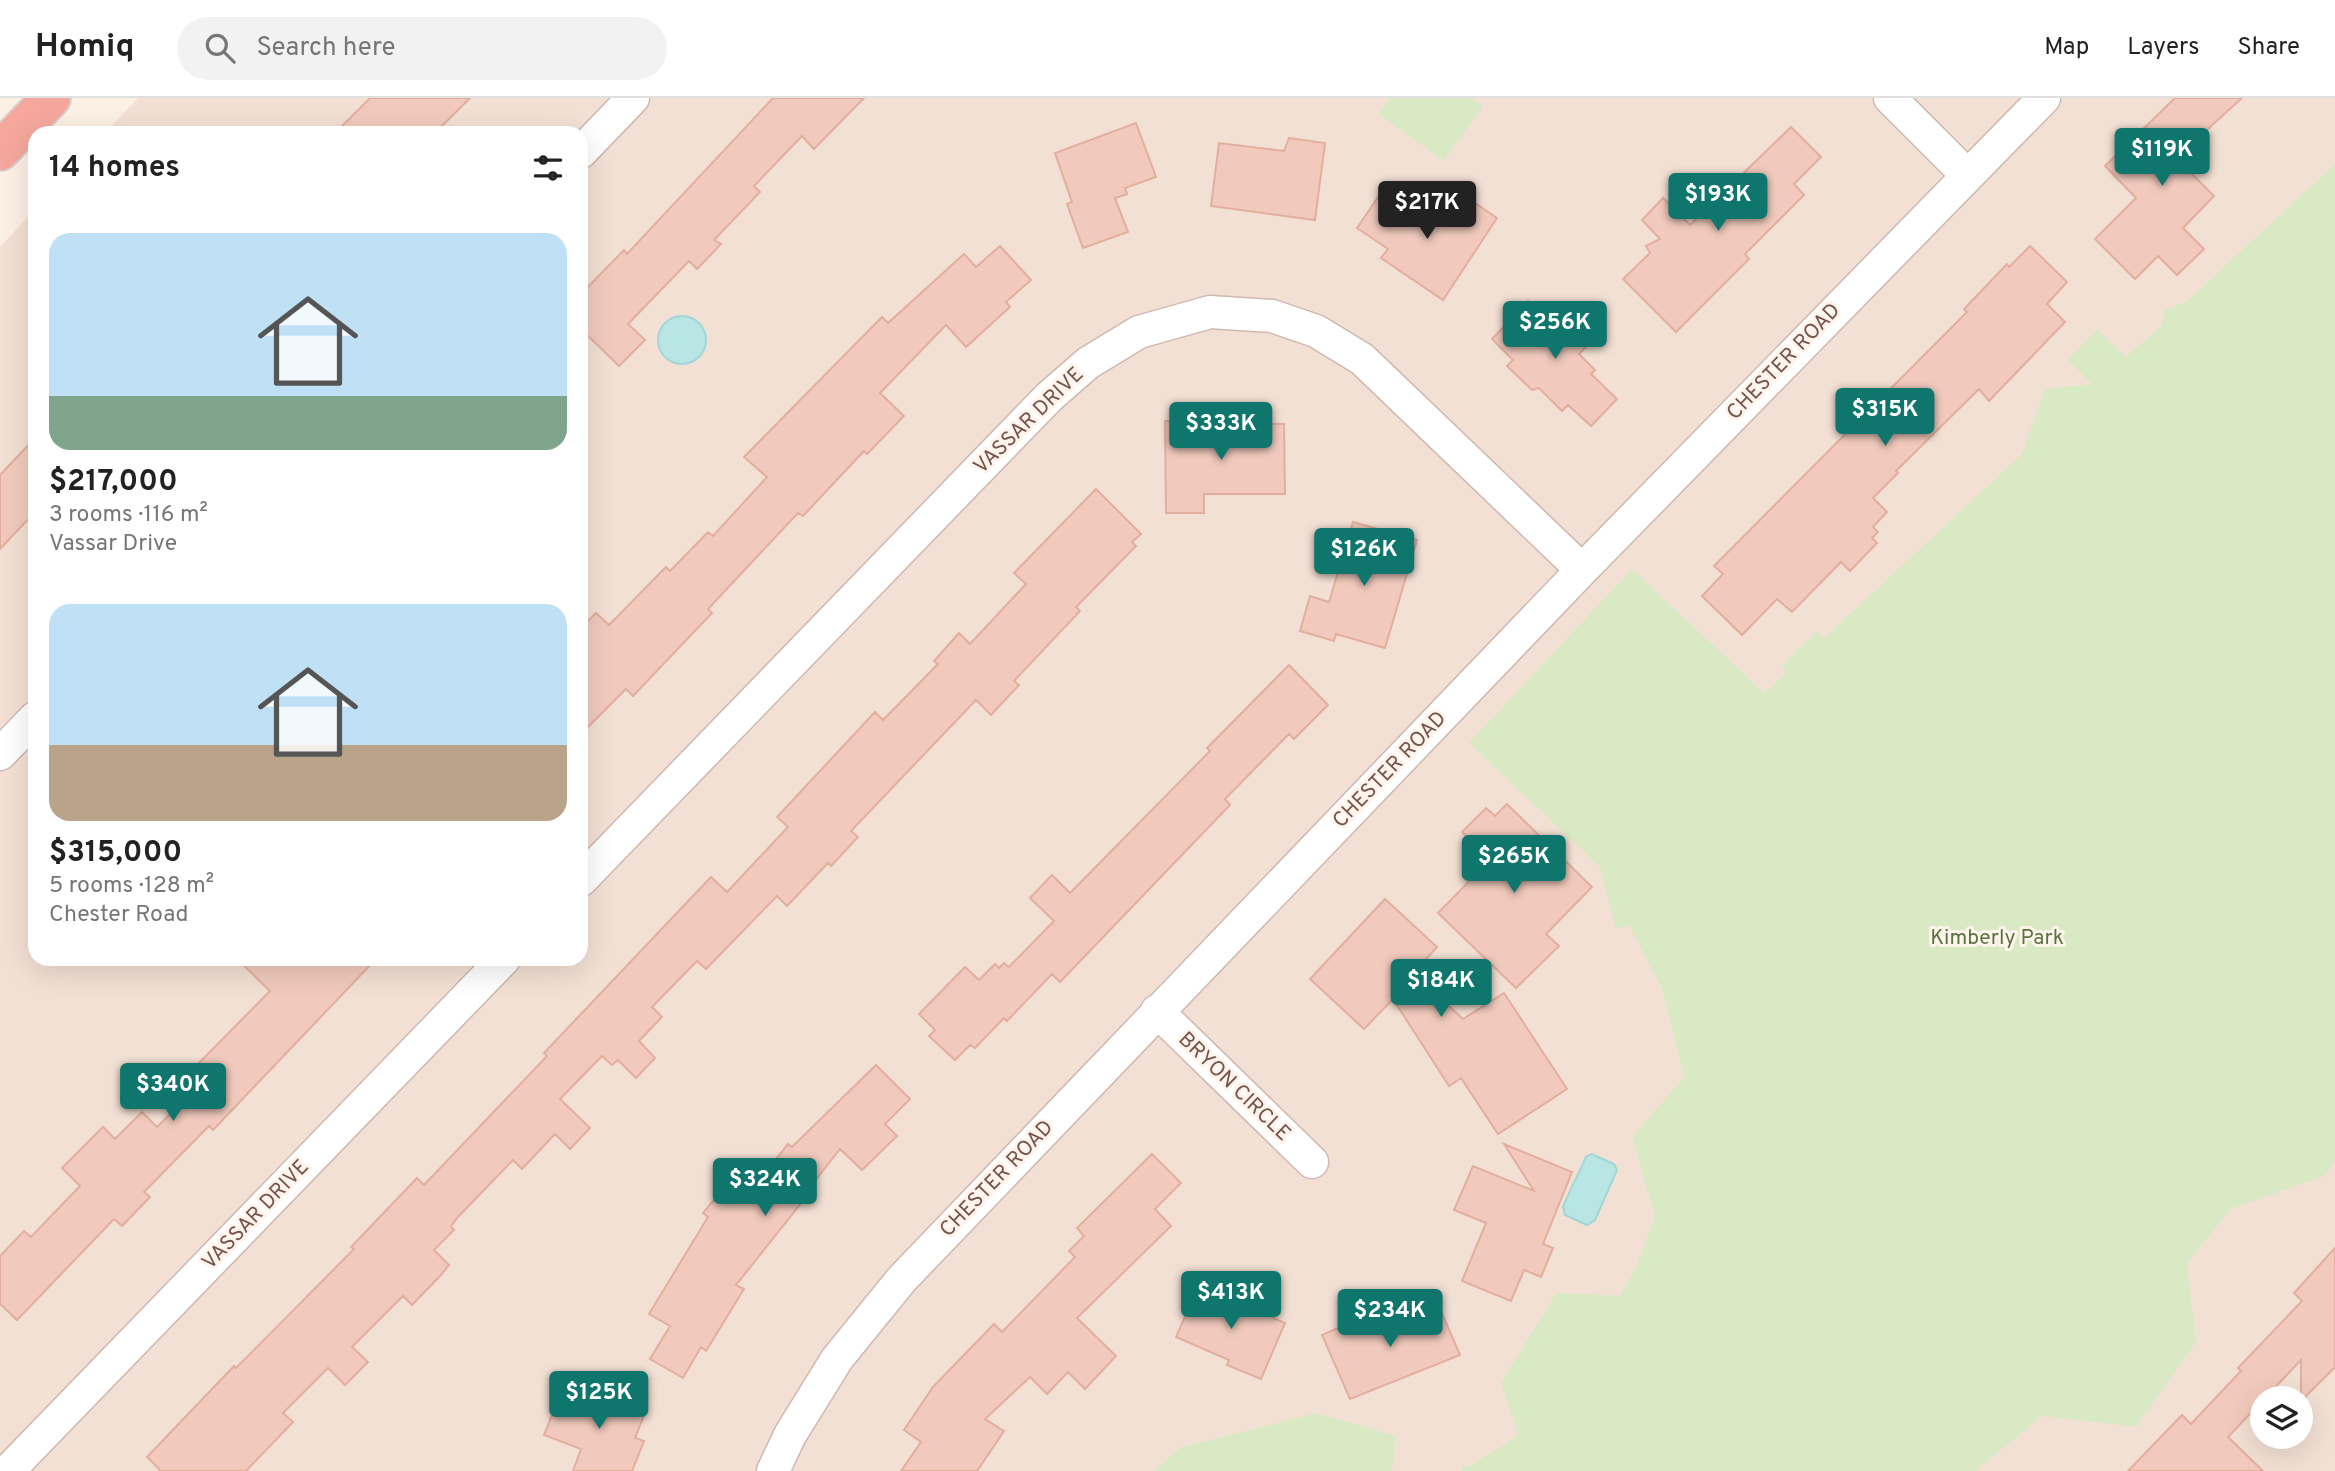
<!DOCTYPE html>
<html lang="en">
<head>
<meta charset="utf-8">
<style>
	body { margin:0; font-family:Overpass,sans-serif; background:#f2f2f2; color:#222; height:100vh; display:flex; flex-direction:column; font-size:26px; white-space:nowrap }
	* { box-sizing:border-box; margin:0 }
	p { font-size:23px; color:#767676 }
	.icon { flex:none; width:38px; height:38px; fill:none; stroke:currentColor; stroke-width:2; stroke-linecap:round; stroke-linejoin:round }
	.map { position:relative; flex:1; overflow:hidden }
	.panel { position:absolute; left:28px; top:28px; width:560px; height:840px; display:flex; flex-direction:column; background:#fff; border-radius:21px; box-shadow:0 7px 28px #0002 }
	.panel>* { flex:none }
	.controls { position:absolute; left:2250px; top:1288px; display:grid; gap:14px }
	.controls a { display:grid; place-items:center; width:63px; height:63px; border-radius:50%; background:#fff; box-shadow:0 7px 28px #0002; font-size:35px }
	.price { position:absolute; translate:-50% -60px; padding:0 16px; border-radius:7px; background:#0f766e; color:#fff; font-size:23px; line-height:46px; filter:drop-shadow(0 2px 4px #0008) }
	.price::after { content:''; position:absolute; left:50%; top:42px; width:21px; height:16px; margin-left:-10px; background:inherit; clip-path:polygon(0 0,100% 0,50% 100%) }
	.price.selected { background:#222; color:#fff }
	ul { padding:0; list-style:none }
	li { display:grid; align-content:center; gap:14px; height:371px; padding:0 21px }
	li span { display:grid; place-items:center; height:217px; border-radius:21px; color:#555 }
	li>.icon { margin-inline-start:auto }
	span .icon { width:126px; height:126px; fill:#fffc; stroke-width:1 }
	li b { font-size:30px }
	h2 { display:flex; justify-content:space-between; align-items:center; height:84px; padding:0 21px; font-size:30px }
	header { display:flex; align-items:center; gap:42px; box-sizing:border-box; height:98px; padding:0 35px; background:#fff; border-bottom:2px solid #e0e0e0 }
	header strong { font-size:33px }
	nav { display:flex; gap:38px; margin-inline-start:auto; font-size:24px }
	.search { width:490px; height:63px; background:#f2f2f2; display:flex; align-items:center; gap:18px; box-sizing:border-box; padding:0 24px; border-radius:38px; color:#767676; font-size:26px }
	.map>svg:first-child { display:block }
</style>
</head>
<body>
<header>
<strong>Homiq</strong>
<div class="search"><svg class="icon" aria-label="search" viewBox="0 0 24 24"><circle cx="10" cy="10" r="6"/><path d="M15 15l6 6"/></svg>Search here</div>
<nav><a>Map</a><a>Layers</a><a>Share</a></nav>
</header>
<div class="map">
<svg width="2335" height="1373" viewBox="0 0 2335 1373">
	<rect width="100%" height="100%" fill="#fcf0e5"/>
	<!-- residential -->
	<path fill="#f3e0d4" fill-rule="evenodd" d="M138 0H2335V1373H0V149L35 111V861H581V35H105ZM2263 1300H2301V1339H2263Z"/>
	<!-- green -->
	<path fill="#d9e9c4" d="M1389 0H1472L1483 8 1444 63 1378 16Z
		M2335 66V1064L2324 1078 2231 1111 2187 1165 2196 1244 2136 1329 2042 1318 1975 1373H1462V1369L1470 1368 1519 1337 1501 1285 1556 1195 1620 1198 1637 1167 1655 1118 1632 1039 1684 979 1662 891 1629 827 1616 831 1600 769 1469 645 1632 471 1764 595 1787 574 1782 567 1817 533 1824 540 2022 356 2045 291 2092 286 2068 262 2097 231 2126 259 2162 227 2164 212 2186 204Z
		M1316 1315 1396 1338 1392 1373H1153L1182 1349Z"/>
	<!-- water -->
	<path fill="#bae5e5" stroke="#a0d7d7" stroke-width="2" d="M658 242a24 24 0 1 1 48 0a24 24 0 1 1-48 0Z
		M1591 1056 1614 1066 1617 1072 1595 1122 1587 1127 1565 1117 1563 1108 1586 1059Z"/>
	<!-- building -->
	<path fill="#f1cabd" stroke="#e3ae9e" stroke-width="2" d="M370 0H470L435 35H335Z
		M773 0H864L814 51 802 38 754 88 760 94 714 142 721 146 697 171 689 163 628 226 645 242 619 268 581 231V196L624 152 627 156Z
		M2175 0H2242L2176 60 2214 98 2183 130 2204 151 2177 177 2158 158 2135 181 2095 141 2136 100 2105 68Z
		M1136 25 1156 79 1125 90 1127 96 1115 100 1128 134 1083 150 1067 106 1072 104 1055 55Z
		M1791 29 1821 59 1794 86 1804 97 1745 156 1749 161 1676 234 1623 181 1650 155 1646 148 1660 141 1642 122 1663 100 1690 127Z
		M1289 40 1325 45 1315 122 1211 108 1219 45 1284 53Z
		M1383 92 1432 125 1440 112 1455 122 1469 101 1497 120 1443 202 1381 160 1388 151 1357 130Z
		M1000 148 1031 182 1006 204 1010 209 966 249 946 227 880 295 904 318 867 356 864 353 803 418 798 415 708 511 712 515 633 598 626 591 581 636V530L596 515 609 527 666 469 670 473 708 434 713 438 767 379 744 359 882 219 888 225 964 156 976 169Z
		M2030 148 2067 184 2047 206 2065 224 1989 303 1979 291 1896 373 1898 375 1873 400 1887 414 1873 429 1878 434 1872 440 1877 445 1850 473 1841 464 1792 514 1777 501 1742 537 1702 498 1723 476 1714 468 1967 214 1964 211 2007 166 2009 169Z
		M1528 203 1557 231 1572 215 1596 239 1579 256 1595 272 1591 276 1617 301 1591 328 1568 307 1562 313 1539 290 1532 292 1507 268 1513 262 1492 241Z
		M1165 323 1284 326 1285 396H1204V415H1166Z
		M35 340V414L0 451V377Z
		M1096 391 1141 436 1132 444 1136 448 1076 509 1080 513 1014 583 1019 587 991 617 976 602 851 733 858 739 831 768 828 765 787 808 777 798 706 871 697 863 652 909 662 919 639 943 655 960 636 980 618 962 612 967 602 958 560 1001 590 1030 570 1051 555 1036 522 1071 513 1062 458 1119 451 1128 454 1132 434 1152 449 1167 441 1177 412 1207 403 1198 352 1249 368 1264 345 1287 328 1270 283 1315 293 1324 246 1373H161L147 1359 234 1268 236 1270 354 1151 351 1149 417 1080 424 1087 547 958 544 955 711 779 727 794 788 729 777 719 875 614 883 622 938 566 934 563 959 535 970 546 1026 486 1014 475Z
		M1353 424 1417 442 1385 550 1336 536 1334 543 1300 533 1310 498 1329 504Z
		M1289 567 1328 607 1294 641 1289 636 1225 701 1230 707 1060 884 1052 876 1007 923 1004 920 975 950 970 947 955 962 929 938 935 932 919 916 965 869 979 882 995 866 999 870 1004 865 1009 869 1054 823 1030 800 1052 777 1070 795 1210 653 1207 650Z
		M1507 706 1592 789 1546 836 1559 848 1516 890 1438 815 1490 762 1462 734 1486 710 1495 718Z
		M1385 801 1437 849 1413 875 1463 921 1504 895 1567 991 1498 1036 1461 980 1449 988 1393 901 1364 931 1310 881Z
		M237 861H376L213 1032 209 1028 144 1094 150 1099 122 1128 114 1121 17 1222 0 1206V1158L24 1133 31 1139 80 1088 62 1070 103 1029 115 1041 142 1014 157 1029 204 982 193 971 270 893Z
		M876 967 910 1001 885 1026 897 1038 862 1072 840 1051 800 1102 802 1104 736 1187 744 1191 706 1253 701 1249 683 1280 650 1261 670 1228 649 1216 708 1119 703 1115 726 1087 744 1102 788 1046 792 1049Z
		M1504 1046 1572 1074 1543 1146 1553 1150 1541 1179 1524 1172 1511 1203 1462 1183 1486 1125 1454 1112 1473 1068 1534 1093Z
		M1152 1056 1181 1085 1155 1111 1171 1128 1077 1220 1116 1258 1085 1291 1068 1274 1047 1296 1030 1279 985 1321 1004 1333 977 1373H901L921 1344 904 1332 933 1289 994 1226 1002 1234 1075 1159 1069 1153 1084 1138 1077 1130Z
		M2335 1150V1269L2301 1303V1262L2228 1339 2263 1373H2128L2182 1317 2191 1326 2241 1273 2238 1270 2302 1203 2294 1195Z
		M1199 1187 1285 1225 1261 1281 1227 1267 1229 1262 1176 1239Z
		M1437 1204 1460 1257 1350 1301 1322 1237 1366 1218 1372 1231Z
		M591 1288 647 1310 635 1340 644 1343 632 1373H573L581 1351 544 1337 560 1297 584 1306Z"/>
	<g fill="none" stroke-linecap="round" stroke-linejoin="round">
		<defs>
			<path id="street" d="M1890 0 1967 77
				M581 54 633 0
				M0 656 35 620
				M581 782 1049 299 1088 265 1139 234 1210 214 1272 218 1316 233 1362 261 1582 472
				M1157 913 1312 1064
				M8 1373 504 861
				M773 1373 790 1337 837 1261 902 1181 1582 472 2044 0"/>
			<path id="highway" d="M0 53 51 0"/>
		</defs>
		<!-- street casing -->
		<use href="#street" stroke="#cfb8af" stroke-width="35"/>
		<!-- highway casing -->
		<use href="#highway" stroke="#d8cfcd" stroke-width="42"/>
		<!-- street -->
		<use href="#street" stroke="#fff" stroke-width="32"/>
		<!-- highway -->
		<use href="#highway" stroke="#f5a79d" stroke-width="38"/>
	</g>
	<g text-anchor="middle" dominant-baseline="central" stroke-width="6" stroke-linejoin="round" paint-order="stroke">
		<!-- street labels -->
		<g font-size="21" fill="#74534b" stroke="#fff4ec">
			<text transform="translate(1784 264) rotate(-46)">CHESTER ROAD</text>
			<text transform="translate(1029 323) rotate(-44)">VASSAR DRIVE</text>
			<text transform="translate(1390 672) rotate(-46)">CHESTER ROAD</text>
			<text transform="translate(1234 989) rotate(44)">BRYON CIRCLE</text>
			<text transform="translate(997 1081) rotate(-46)">CHESTER ROAD</text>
			<text transform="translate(256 1117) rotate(-46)">VASSAR DRIVE</text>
		</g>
		<!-- park labels -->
		<g font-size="21" fill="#587440" stroke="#fff4ec">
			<text x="1997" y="840">Kimberly Park</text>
		</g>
	</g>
</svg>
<div class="controls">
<a><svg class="icon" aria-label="layers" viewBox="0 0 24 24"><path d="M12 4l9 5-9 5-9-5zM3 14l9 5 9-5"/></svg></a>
</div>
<b class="price" style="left:2162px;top:90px">$119K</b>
<b class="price" style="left:1718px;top:135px">$193K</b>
<b class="price selected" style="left:1427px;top:143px">$217K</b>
<b class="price" style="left:1555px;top:263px">$256K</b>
<b class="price" style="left:1885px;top:350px">$315K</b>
<b class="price" style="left:1221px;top:364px">$333K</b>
<b class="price" style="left:1364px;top:490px">$126K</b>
<b class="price" style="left:1514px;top:797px">$265K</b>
<b class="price" style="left:1441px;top:921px">$184K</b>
<b class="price" style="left:173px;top:1025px">$340K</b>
<b class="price" style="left:765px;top:1120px">$324K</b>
<b class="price" style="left:1231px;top:1233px">$413K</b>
<b class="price" style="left:1390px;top:1251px">$234K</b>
<b class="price" style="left:599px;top:1333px">$125K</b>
<section class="panel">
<h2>14 homes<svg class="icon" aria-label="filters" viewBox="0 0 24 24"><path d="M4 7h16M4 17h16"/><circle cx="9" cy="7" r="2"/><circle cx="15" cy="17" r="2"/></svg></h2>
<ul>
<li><span style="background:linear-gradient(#bfe0f5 75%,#7fa58c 0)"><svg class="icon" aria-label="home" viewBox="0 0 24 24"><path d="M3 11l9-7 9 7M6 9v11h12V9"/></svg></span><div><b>$217,000</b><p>3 rooms · 116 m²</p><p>Vassar Drive</p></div></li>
<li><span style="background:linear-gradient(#bfe0f5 65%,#b9a48a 0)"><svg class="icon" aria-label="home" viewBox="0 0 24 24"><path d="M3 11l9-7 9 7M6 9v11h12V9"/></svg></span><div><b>$315,000</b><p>5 rooms · 128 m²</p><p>Chester Road</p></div></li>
</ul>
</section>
</div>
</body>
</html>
